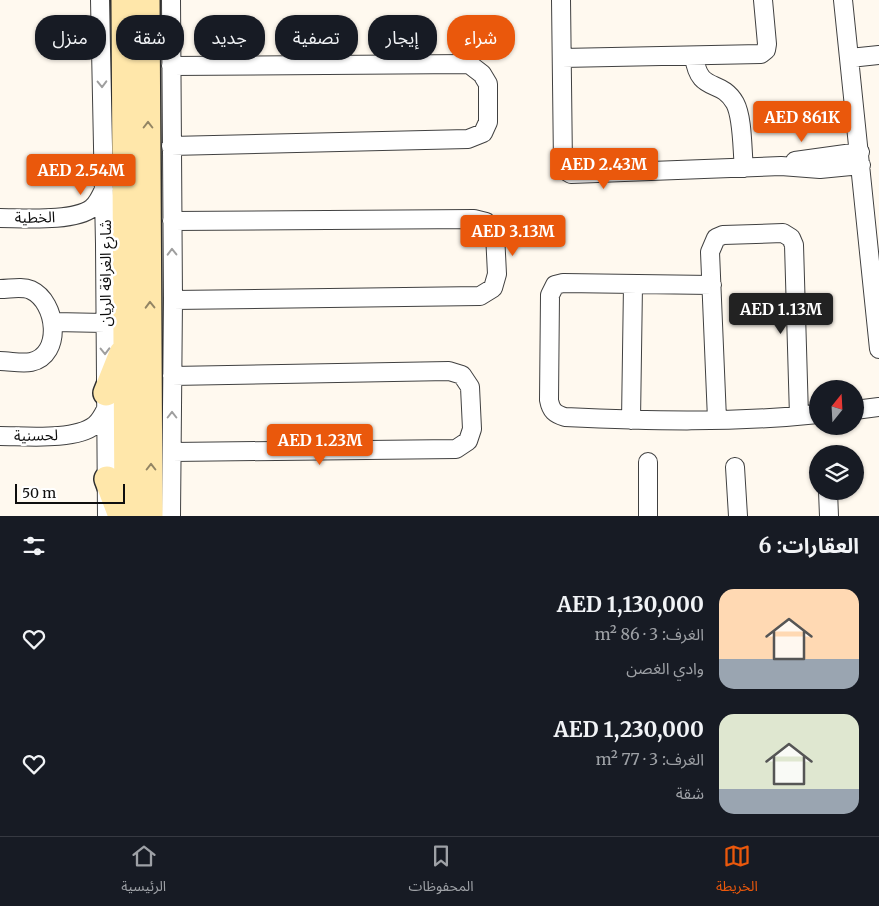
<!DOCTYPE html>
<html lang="ar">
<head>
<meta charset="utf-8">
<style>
	body { margin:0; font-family:Merriweather,"Noto Sans Arabic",serif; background:#20242c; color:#f1f3f6; direction:rtl; height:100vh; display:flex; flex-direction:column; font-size:19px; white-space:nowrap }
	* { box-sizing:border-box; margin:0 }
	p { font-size:16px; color:#9ea1a6 }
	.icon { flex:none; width:28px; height:28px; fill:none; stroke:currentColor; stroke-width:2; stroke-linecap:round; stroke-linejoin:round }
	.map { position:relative; height:516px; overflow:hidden; direction:ltr }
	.details { display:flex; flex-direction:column; background:#171b24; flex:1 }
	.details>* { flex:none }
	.top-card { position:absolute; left:15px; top:15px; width:500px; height:45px; direction:rtl; display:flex; gap:10px }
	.needle { width:32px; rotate:18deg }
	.buttons { position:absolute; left:809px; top:380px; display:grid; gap:10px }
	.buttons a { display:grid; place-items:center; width:55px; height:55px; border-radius:50%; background:#171b24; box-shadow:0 1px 4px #0004; font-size:25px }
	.scale { position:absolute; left:15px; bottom:12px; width:110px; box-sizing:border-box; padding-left:5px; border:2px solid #0e0e0e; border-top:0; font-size:14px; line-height:18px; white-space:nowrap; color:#0e0e0e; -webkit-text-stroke:4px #fff; paint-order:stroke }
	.price { position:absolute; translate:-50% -42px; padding:0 11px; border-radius:5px; background:#ea580c; color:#fff; font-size:16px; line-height:32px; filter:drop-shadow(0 1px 2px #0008) }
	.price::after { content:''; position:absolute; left:50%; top:30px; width:15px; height:11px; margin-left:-8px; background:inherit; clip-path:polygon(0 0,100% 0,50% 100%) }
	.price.on { background:#222; color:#fff }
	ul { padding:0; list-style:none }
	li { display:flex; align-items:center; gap:15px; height:125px; padding:0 20px }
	li span { display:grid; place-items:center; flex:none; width:140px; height:100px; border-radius:15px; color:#555 }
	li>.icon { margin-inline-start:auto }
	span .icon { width:60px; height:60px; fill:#fffc; stroke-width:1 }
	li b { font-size:21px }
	h2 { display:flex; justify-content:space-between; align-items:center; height:60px; padding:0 20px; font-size:21px }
	.tag { padding:0 18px; border-radius:20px; background:#171b24; box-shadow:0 1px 4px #0004; font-size:18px; line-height:45px }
	.tag.on { background:#ea580c; color:#fff }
	.menu { display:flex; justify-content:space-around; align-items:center; height:70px; border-top:1px solid #363941; background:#171b24; font-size:14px; color:#9ea1a6 }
	.menu a { display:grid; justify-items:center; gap:2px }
	.menu .on { color:#ea580c }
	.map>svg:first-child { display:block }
</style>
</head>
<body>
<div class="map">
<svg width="879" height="516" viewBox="0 0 879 516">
	<rect width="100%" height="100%" fill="#fff9ef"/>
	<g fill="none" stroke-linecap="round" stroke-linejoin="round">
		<defs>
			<path id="street" d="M100 0 105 244 107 516
				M171 0 173 300 171 516
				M561 0 563 165 566 171 571 174 781 166 820 169 861 165
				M843 0 879 349
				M694 56C699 95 720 77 735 103 743 118 742 150 744 168
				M562 58 761 54 766 50 767 44 763 0
				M850 58 879 55
				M171 66 469 64 482 74 488 84V122L483 133 468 139 171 146
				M795 161 860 152
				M0 218C23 218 74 222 92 208 98 203 101 196 104 189
				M172 221 474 219 486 222 495 234 497 274 493 288 480 296 173 300
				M712 285 563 283 555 285 550 295 549 400C551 411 555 414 565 417 649 421 734 423 818 414
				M0 289C10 289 22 286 31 290 57 302 63 355 31 362 22 364 10 361 0 361
				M54 322 105 323
				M855 410 879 407
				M717 419 710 252 716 238 723 235 783 233 791 238 794 245 799 416
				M631 420 633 285
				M0 436C25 436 75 441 95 425 100 421 103 415 106 409
				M172 452 456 449 468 441 472 429 470 387 462 375 449 371 172 376
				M648 462V516
				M735 467 738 516
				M828 491 829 516"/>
			<path id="secondary" d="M124 0 127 516
				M147 0 150 516
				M106 393 122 353
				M107 479 121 516"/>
		</defs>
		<!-- street casing -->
		<use href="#street" stroke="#414141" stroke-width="20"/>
		<!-- secondary casing -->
		<use href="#secondary" stroke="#303030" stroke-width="28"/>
		<!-- street -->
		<use href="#street" stroke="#fff" stroke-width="18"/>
		<!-- secondary -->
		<use href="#secondary" stroke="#ffe7aa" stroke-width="25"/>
	</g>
	<!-- one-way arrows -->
	<defs><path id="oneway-chevron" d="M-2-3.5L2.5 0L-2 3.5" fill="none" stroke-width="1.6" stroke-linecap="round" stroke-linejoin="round" transform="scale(1.25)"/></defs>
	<g stroke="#9f9f9f">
		<use href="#oneway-chevron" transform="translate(102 84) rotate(89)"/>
		<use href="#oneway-chevron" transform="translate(172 252) rotate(-91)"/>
		<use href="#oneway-chevron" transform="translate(105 351) rotate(89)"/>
		<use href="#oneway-chevron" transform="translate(172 415) rotate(-90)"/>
	</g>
	<g stroke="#938564">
		<use href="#oneway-chevron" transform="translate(148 125) rotate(-90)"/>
		<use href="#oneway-chevron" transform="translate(150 305) rotate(-91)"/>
		<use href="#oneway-chevron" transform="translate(151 467) rotate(-90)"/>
	</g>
	<g text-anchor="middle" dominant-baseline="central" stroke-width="5" stroke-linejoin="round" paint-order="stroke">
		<!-- street labels -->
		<g font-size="15" fill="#0e0e0e" stroke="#fff">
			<text transform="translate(35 217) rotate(-1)">الخطية</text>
			<text transform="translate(105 273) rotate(-90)">شارع الغرافة الريان</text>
			<text transform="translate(36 435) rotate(-1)">لحسنية</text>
		</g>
	</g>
</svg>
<div class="buttons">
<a><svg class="needle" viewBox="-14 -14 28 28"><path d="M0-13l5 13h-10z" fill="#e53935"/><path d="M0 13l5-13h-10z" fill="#9ea1a6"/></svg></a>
<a><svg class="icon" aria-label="layers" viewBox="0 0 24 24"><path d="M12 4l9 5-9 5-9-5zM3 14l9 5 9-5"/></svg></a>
</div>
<div class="scale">50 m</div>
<b class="price" style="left:802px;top:143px">AED 861K</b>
<b class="price" style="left:604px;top:190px">AED 2.43M</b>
<b class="price" style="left:81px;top:196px">AED 2.54M</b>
<b class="price" style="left:513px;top:257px">AED 3.13M</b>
<b class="price on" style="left:781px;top:335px">AED 1.13M</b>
<b class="price" style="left:320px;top:466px">AED 1.23M</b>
<div class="top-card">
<a class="tag on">شراء</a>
<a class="tag">إيجار</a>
<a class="tag">تصفية</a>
<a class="tag">جديد</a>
<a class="tag">شقة</a>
<a class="tag">منزل</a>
</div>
</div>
<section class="details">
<h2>العقارات: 6<svg class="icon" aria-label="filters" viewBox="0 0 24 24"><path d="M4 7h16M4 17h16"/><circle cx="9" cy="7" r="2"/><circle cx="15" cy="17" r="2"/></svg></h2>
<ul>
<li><span style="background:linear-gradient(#ffd9b3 70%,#9aa5b1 0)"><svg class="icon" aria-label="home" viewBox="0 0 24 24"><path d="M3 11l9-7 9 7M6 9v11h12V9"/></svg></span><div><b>AED 1,130,000</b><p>الغرف: 3 · 86 m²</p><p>وادي الغصن</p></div><svg class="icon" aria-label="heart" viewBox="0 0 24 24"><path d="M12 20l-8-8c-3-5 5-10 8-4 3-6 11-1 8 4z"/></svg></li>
<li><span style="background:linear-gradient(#dfe7d0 75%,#9aa5b1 0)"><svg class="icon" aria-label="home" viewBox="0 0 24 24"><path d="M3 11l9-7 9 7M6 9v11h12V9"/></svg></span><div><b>AED 1,230,000</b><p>الغرف: 3 · 77 m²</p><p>شقة</p></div><svg class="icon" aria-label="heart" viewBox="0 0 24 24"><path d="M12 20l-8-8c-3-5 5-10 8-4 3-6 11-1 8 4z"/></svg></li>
</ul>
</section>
<nav class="menu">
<a class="on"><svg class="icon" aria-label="map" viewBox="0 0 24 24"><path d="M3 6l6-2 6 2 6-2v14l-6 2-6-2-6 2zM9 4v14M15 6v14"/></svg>الخريطة</a>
<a><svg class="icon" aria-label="saved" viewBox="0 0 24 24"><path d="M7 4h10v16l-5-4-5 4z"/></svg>المحفوظات</a>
<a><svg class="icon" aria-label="home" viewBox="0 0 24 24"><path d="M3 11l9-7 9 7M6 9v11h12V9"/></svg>الرئيسية</a>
</nav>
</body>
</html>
